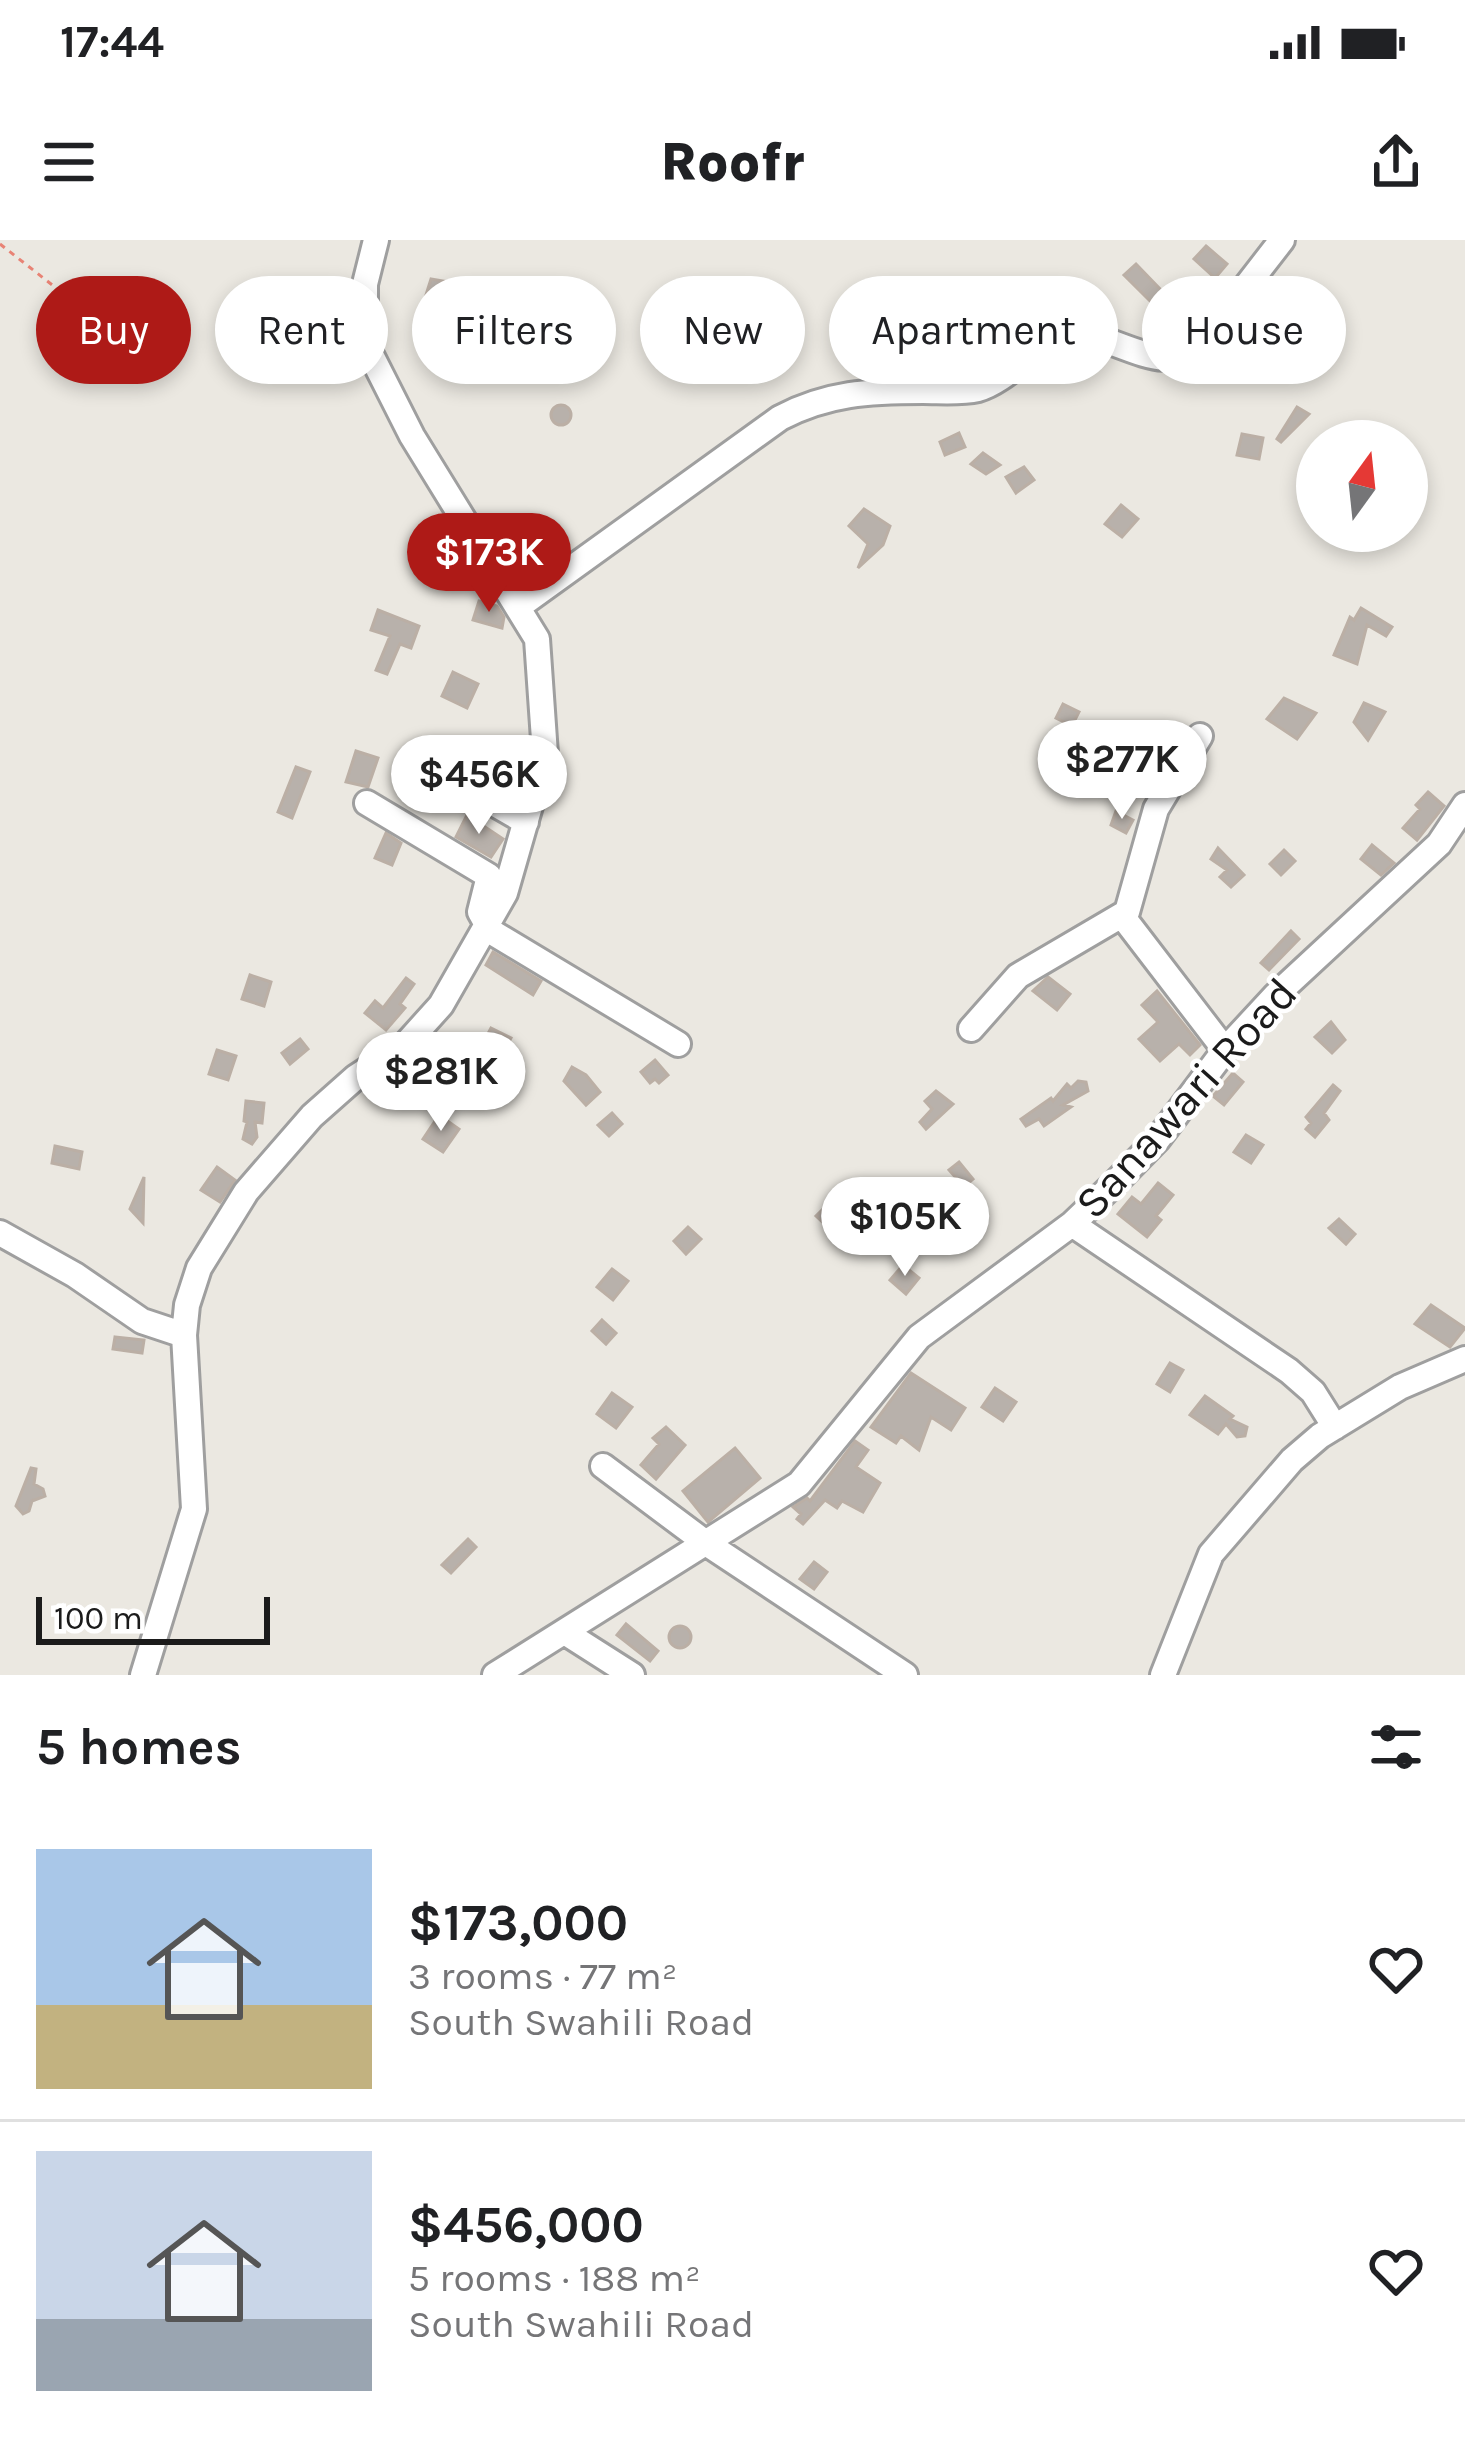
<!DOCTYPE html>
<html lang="en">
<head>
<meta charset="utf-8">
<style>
	body { margin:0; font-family:Karla,sans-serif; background:#f6f6f6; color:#202124; height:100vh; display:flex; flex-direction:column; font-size:45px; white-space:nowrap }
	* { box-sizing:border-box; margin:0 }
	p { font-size:39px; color:#757577 }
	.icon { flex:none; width:66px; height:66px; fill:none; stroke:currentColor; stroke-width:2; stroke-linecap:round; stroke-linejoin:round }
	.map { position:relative; height:1435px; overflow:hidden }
	.panel { display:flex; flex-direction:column; background:#fff; flex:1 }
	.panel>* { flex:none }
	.top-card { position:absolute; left:36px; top:36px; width:1395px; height:108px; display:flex; gap:24px }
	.needle { width:78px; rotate:15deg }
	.controls { position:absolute; left:1296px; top:180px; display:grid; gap:24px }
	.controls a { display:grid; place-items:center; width:132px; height:132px; border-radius:50%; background:#fff; box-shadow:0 6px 18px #0003; font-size:60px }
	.scale { position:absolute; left:36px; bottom:30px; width:234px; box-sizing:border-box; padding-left:12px; border:6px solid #1b1b1b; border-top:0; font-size:33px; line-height:42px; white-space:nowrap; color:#1b1b1b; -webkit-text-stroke:9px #fff; paint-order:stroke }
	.price { position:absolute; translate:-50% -102px; padding:0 27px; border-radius:42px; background:#fff; color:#222; font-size:39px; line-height:78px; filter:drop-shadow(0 3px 6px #0008) }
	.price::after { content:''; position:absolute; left:50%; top:72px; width:36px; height:27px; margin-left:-18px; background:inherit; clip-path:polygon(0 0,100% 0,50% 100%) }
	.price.on { background:#ae1a17; color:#fff }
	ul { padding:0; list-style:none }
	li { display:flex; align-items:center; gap:36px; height:300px; padding:0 36px }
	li+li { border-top:3px solid #e0e0e0 }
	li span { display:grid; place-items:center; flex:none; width:336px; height:240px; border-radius:0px; color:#555 }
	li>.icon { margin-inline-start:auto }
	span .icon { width:144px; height:144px; fill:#fffc; stroke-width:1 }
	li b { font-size:51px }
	h2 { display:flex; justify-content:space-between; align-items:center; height:144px; padding:0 36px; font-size:51px }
	.chip { padding:0 42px; border-radius:54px; background:#fff; box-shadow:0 6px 18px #0003; font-size:42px; line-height:108px }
	.chip.on { background:#ae1a17; color:#fff }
	.status { display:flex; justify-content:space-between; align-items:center; height:84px; padding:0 60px; background:#fff; direction:ltr }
	.status svg { height:33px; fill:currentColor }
	header { display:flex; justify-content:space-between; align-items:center; height:156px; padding:0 36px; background:#fff; font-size:54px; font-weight:800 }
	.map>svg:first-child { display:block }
</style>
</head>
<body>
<div class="status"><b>17:44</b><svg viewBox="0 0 49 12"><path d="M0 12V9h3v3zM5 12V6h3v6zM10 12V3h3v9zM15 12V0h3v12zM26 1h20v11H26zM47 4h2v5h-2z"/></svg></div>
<header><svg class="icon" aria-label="menu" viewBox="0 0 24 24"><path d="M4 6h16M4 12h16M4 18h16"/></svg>Roofr<svg class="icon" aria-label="share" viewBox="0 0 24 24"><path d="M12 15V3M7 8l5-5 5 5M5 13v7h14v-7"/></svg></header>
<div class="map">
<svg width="1465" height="1435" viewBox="0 0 1465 1435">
	<rect width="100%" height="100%" fill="#ebe8e1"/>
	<!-- building -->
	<path fill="#b8b1ab" stroke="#bbafa5" stroke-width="3" d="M1206 6 1227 24 1215 38 1194 19Z
		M1136 24 1162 51 1151 62 1124 35Z
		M431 39 448 42 444 51 490 65 465 108 470 111 466 119 427 104 433 93 446 99 459 67 425 58Z
		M310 58 343 73 323 94 294 81Z
		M1158 72 1178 81 1169 101 1147 96Z
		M1318 86 1322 111 1298 115V121H1265V97L1300 96 1299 89Z
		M494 113 525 118 529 142 488 134Z
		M548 118 584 130 581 137 546 130Z
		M551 175a10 10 0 1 1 20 0a10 10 0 1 1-20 0Z
		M1297 167 1309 174 1281 202 1277 199Z
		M959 193 965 207 945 215 940 202Z
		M1242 194 1263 198 1259 219 1237 215Z
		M983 213 1000 225 986 234 971 224Z
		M1024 227 1034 240 1016 253 1006 237Z
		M1121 265 1138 279 1122 297 1105 284Z
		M864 269 890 286 883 305 858 328 868 304 849 286Z
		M479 361 497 366 504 377 502 388 473 380Z
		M1361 368 1392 387 1386 396 1367 385 1357 424 1334 415 1350 377 1354 380Z
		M378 370 419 386 411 408 400 404 387 434 376 430 390 396 371 390Z
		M453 432 478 444 467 468 442 456Z
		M1284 458 1316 473 1297 499 1267 479Z
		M1364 463 1385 472 1368 500 1354 482Z
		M1063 464 1079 472 1072 486 1056 478Z
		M356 511 378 518 368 547 346 542Z
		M296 527 310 532 292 578 278 572Z
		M1428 552 1444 566 1417 600 1403 588 1420 569 1416 565Z
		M1116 571 1133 580 1126 593 1111 585Z
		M467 575 503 599 491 617 456 597Z
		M386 593 401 603 392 625 375 618Z
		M1372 605 1394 623 1381 635 1361 619Z
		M1218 608 1244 635 1231 647 1220 637 1227 630 1211 619Z
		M1284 610 1295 621 1281 635 1270 624Z
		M1291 691 1299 699 1269 730 1261 723Z
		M493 712 541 741 533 755 486 725Z
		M250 735 271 742 264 766 242 759Z
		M1048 737 1070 754 1057 770 1033 751Z
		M406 738 414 744 400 764 405 768 386 790 365 773 375 761 383 768Z
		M1157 751 1200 805 1190 815 1179 804 1160 821 1139 799 1158 782 1142 765Z
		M1331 782 1345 800 1332 813 1315 797Z
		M491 788 511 798 495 829 469 815 478 798 484 801Z
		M300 799 308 809 290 824 282 813Z
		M217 810 236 816 228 840 209 834Z
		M655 820 668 835 659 843 655 839 650 843 641 832Z
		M572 827 586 835 600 852 586 865 564 841Z
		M1233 833 1243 842 1224 865 1213 856Z
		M1078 841 1086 842 1088 851 1063 865 1071 867 1044 886 1039 879 1026 886 1021 879 1051 858 1053 861 1067 844 1071 848Z
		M1333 845 1340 851 1324 873 1329 880 1315 897 1306 889 1311 883 1306 877Z
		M936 851 953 864 926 889 920 882 932 869 925 861Z
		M246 861 264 863 262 883 255 882 257 897 252 904 243 899 247 882 244 881Z
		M612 873 622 884 609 896 598 885Z
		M439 875 459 889 443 912 423 899Z
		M1246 895 1263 905 1251 923 1234 912Z
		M55 906 82 912 79 929 52 923Z
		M959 922 973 939 964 947 949 930Z
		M217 927 235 940 220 962 201 950Z
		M144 937 143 983 130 969Z
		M1158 943 1173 955 1156 976 1161 980 1147 997 1118 974 1132 957 1141 964Z
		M832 960 850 977 834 993 816 976Z
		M1339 979 1355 994 1346 1004 1329 988Z
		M688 987 701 999 686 1014 674 1001Z
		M899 988 919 1004 911 1014 891 998Z
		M903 1025 919 1038 906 1054 890 1040Z
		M612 1029 628 1041 613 1060 597 1047Z
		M1431 1065 1465 1088 1450 1107 1415 1084Z
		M602 1080 616 1093 606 1104 592 1091Z
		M115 1097 144 1100 142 1113 113 1109Z
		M1170 1123 1183 1130 1170 1152 1157 1144Z
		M911 1133 965 1168 951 1190 931 1177 919 1210 901 1196 896 1203 871 1187Z
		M995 1148 1016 1162 1003 1181 982 1167Z
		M612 1153 632 1167 616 1188 597 1174Z
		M1205 1156 1233 1176 1230 1179 1247 1187 1245 1196 1237 1197 1226 1184 1218 1194 1190 1175Z
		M666 1187 685 1205 656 1239 641 1225 659 1204 653 1198Z
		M855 1201 868 1210 856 1227 880 1243 863 1272 842 1261 837 1268 825 1260 803 1284 797 1279 801 1274 793 1267 807 1258 810 1261Z
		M735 1208 760 1238 708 1282 683 1251Z
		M31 1228 36 1229 34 1244 43 1249 45 1256 32 1261 29 1271 23 1274 16 1266Z
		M468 1299 476 1307 451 1333 442 1325Z
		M814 1322 827 1332 814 1349 800 1339Z
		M626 1384 658 1411 650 1421 617 1395Z
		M669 1397a11 11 0 1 1 22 0a11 11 0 1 1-22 0Z"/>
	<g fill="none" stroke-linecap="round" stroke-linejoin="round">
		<defs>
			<path id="minor" d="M518 367 780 178C827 153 870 151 923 151 941 151 960 153 978 149 1010 140 1044 95 1073 94 1118 94 1165 142 1203 102L1282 0
				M422 522 526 582
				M367 563 489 636 480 672 485 681
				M1123 677 1225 810
				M485 688 678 804
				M971 789 1018 736 1127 672 1156 569 1200 496
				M1072 984 1289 1131 1313 1152 1335 1187
				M0 993 75 1035 142 1081 184 1095
				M603 1226 706 1303 905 1435
				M566 1393 632 1435
				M143 1435 194 1269 184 1095 187 1065 199 1028 246 952 312 876 356 837 405 805 441 765 505 653 545 514 537 399 412 196 365 103V44L376 0
				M495 1435 799 1244 919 1097 1072 984 1117 941 1158 899 1225 810 1276 755 1439 604 1465 565
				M1163 1435 1211 1314 1292 1220 1320 1196 1400 1147 1465 1119"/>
		</defs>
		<!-- minor casing -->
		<use href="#minor" stroke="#9f9f9f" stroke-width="30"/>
		<!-- path -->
		<path stroke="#e88375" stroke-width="3" stroke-dasharray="6 6" stroke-linecap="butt" d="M0 4 139 113"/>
		<!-- minor -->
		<use href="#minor" stroke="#fff" stroke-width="24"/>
	</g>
	<g text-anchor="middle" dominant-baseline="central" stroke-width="9" stroke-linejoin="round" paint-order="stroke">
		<!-- street labels -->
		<g font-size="45" fill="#1b1b1b" stroke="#fff">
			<text transform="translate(1186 858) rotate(-48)">Sanawari Road</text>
		</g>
	</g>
</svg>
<div class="controls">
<a><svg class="needle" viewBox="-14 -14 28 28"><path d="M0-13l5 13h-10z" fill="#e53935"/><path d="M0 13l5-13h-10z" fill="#757577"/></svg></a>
</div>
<div class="scale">100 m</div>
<b class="price on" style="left:489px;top:375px">$173K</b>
<b class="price" style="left:1122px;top:582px">$277K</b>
<b class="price" style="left:479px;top:597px">$456K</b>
<b class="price" style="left:441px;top:894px">$281K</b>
<b class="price" style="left:905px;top:1039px">$105K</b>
<div class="top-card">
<a class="chip on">Buy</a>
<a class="chip">Rent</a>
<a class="chip">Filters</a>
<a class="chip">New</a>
<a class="chip">Apartment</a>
<a class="chip">House</a>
</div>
</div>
<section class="panel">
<h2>5 homes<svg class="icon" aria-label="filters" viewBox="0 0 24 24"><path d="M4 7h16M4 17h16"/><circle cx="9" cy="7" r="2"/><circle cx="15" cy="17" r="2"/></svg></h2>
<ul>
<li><span style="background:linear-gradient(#a9c7e8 65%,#c2b280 0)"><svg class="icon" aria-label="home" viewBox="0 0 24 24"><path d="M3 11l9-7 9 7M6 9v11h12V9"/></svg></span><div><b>$173,000</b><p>3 rooms · 77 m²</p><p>South Swahili Road</p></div><svg class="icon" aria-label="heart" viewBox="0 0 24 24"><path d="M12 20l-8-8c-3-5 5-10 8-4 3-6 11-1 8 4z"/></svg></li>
<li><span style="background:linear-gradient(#c9d6e8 70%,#9aa5b1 0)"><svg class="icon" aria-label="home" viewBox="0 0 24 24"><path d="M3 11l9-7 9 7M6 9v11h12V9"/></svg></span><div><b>$456,000</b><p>5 rooms · 188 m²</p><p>South Swahili Road</p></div><svg class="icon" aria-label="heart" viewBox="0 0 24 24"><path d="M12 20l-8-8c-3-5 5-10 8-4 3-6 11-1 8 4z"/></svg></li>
</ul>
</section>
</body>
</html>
